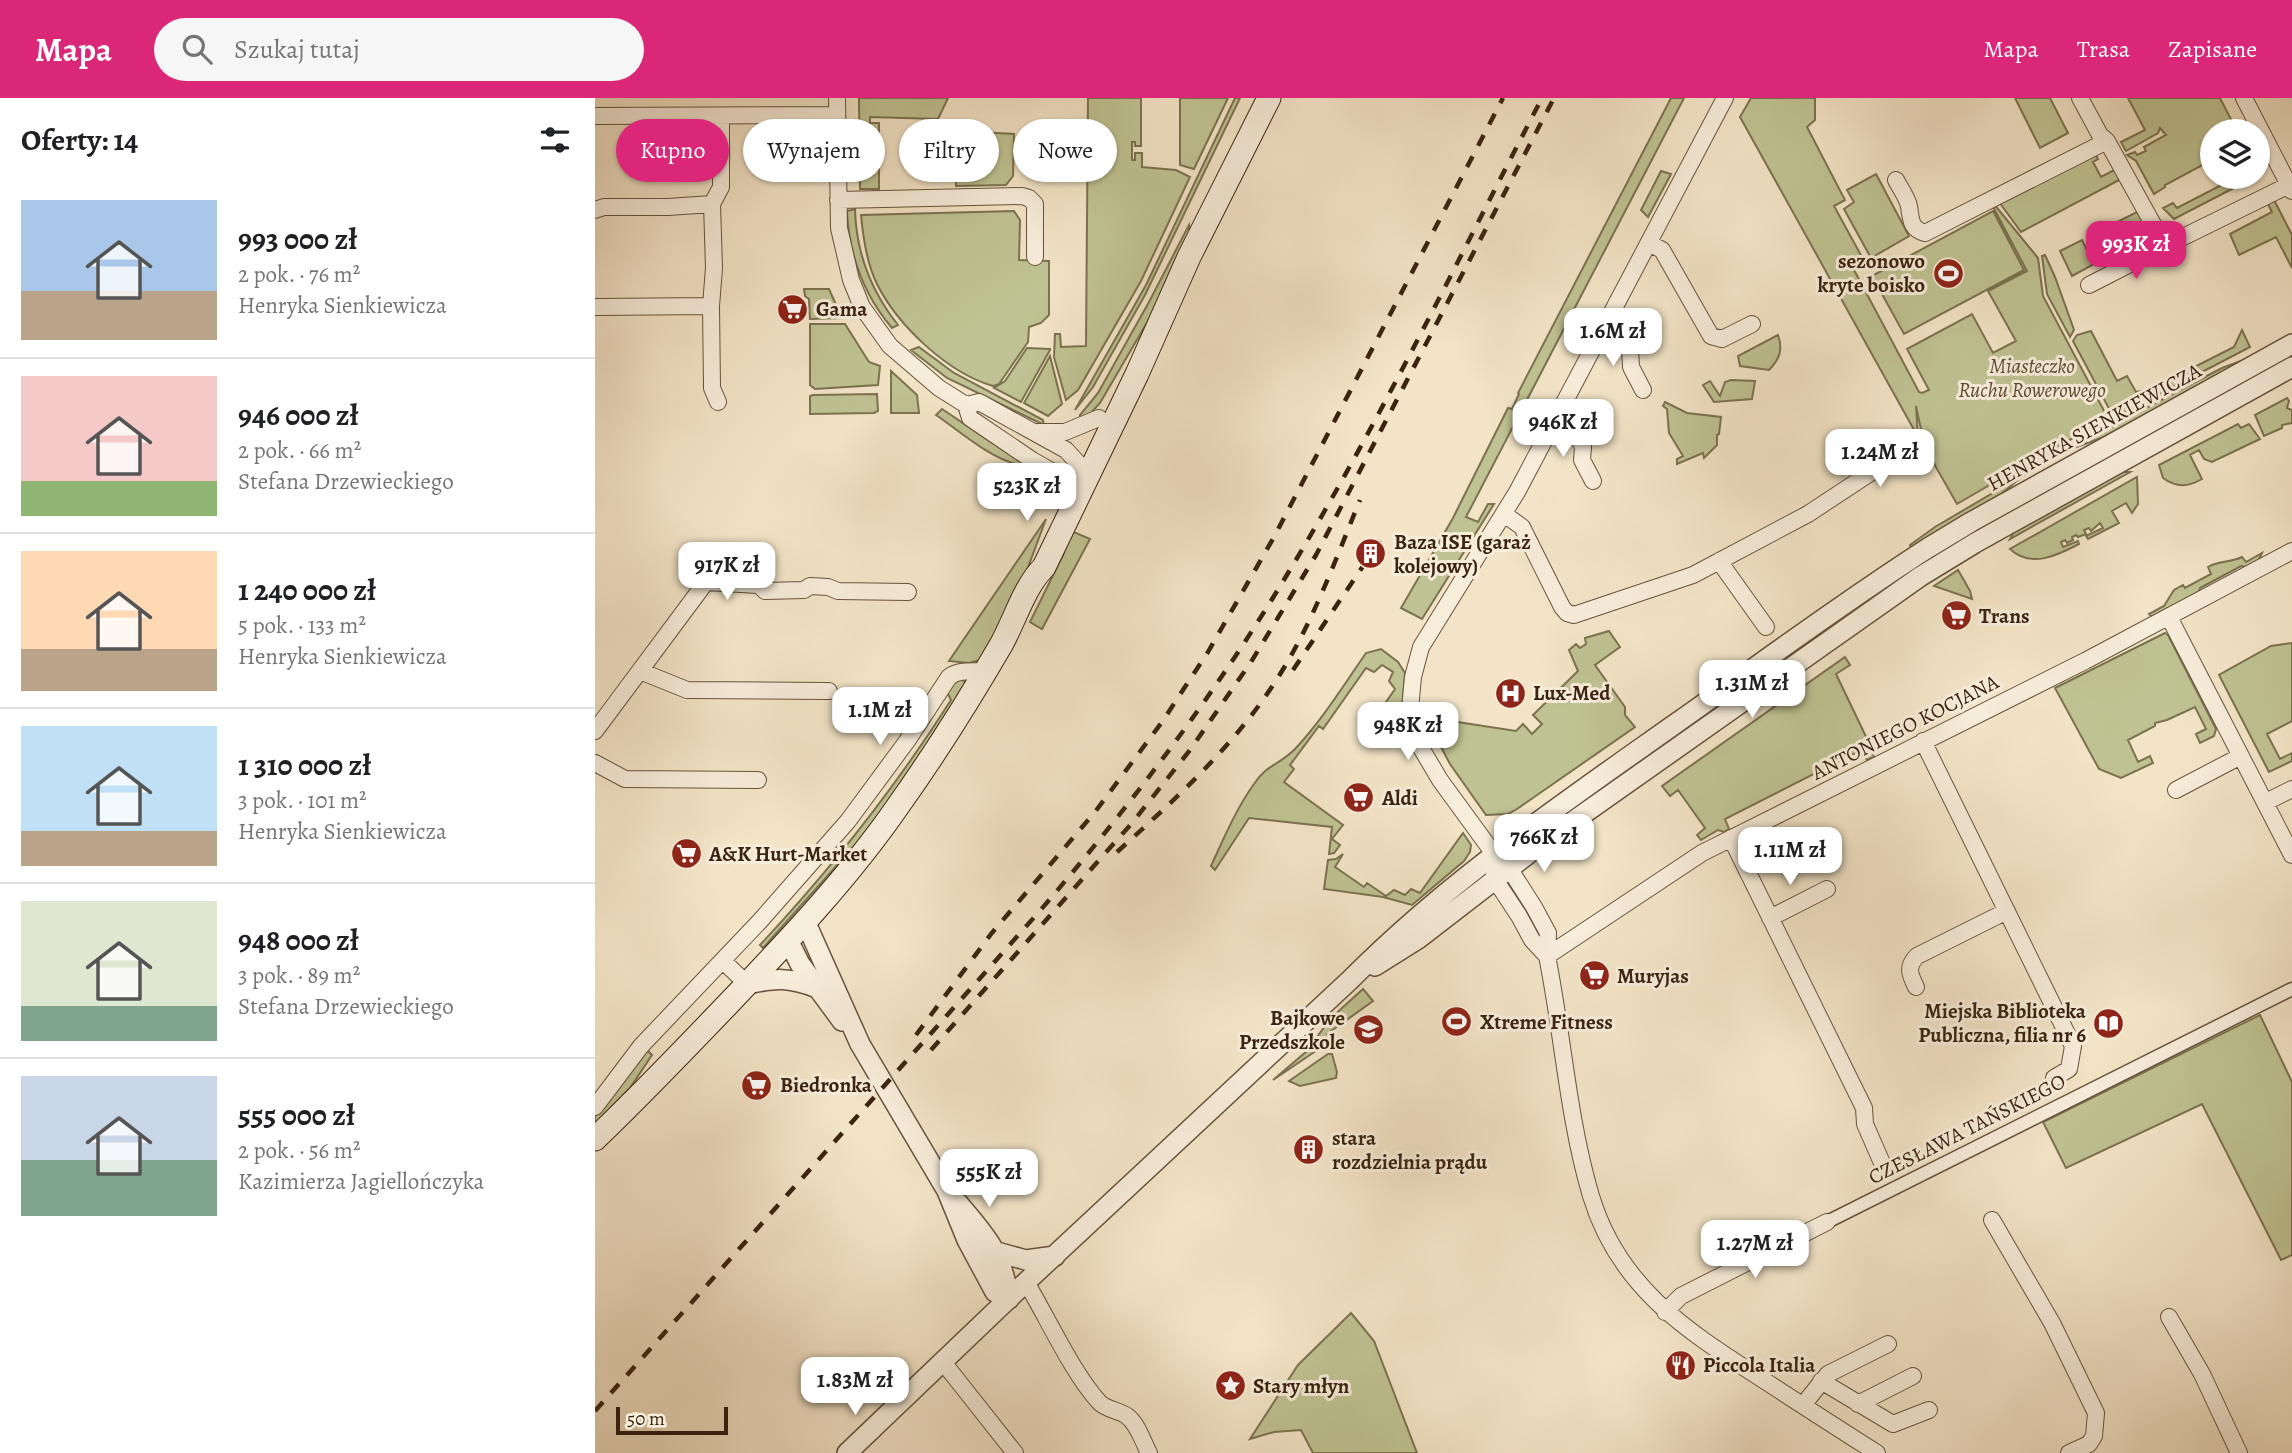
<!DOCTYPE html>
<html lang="pl">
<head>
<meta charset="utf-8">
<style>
	body { margin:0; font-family:Alegreya,serif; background:#f6f6f6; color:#202124; height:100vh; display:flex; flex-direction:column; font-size:26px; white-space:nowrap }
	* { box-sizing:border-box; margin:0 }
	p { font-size:23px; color:#757577 }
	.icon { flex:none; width:38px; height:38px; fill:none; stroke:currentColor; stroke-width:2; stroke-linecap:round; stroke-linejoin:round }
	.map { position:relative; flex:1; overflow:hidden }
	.panel { display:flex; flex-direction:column; background:#fff; width:595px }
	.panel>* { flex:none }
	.top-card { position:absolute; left:21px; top:21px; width:665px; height:63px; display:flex; gap:14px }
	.controls { position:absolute; left:1605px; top:21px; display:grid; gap:14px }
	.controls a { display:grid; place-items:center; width:70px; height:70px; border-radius:50%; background:#fff; box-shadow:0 2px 5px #0004; font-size:35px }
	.scale { position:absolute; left:21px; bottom:18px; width:112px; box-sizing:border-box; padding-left:7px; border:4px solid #3a230f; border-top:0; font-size:19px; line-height:24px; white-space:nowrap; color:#3a230f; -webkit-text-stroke:5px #f7eddb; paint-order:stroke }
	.price { position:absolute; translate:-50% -60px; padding:0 16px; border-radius:14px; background:#fff; color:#222; font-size:23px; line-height:46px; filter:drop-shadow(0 2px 4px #0008) }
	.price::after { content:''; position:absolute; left:50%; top:42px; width:21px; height:16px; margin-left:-10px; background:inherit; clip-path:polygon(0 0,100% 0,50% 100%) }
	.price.active { background:#db2777; color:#fff }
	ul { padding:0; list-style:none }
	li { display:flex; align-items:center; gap:21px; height:175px; padding:0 21px }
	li+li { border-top:2px solid #e0e0e0 }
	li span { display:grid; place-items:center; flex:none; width:196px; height:140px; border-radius:0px; color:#555 }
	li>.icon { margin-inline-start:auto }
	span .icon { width:84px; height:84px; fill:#fffc; stroke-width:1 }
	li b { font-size:30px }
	h2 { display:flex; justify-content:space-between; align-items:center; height:84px; padding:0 21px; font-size:30px }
	.chip { padding:0 24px; border-radius:32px; background:#fff; box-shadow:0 2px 5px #0004; font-size:24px; line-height:63px }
	.chip.active { background:#db2777; color:#fff }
	header { display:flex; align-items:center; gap:42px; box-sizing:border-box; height:98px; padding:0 35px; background:#db2777; color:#fff }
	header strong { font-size:33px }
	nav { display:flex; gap:38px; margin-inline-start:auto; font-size:24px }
	.search { width:490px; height:63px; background:#f6f6f6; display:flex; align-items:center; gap:18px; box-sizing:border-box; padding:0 24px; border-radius:38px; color:#757577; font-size:26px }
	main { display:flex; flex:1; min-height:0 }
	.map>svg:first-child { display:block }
</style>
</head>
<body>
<header>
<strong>Mapa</strong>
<div class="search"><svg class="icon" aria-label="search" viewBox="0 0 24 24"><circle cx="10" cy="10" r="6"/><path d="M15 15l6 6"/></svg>Szukaj tutaj</div>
<nav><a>Mapa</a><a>Trasa</a><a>Zapisane</a></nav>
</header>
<main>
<section class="panel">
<h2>Oferty: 14<svg class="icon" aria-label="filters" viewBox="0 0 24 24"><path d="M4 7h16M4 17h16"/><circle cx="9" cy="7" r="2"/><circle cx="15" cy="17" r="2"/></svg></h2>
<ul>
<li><span style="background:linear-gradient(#a9c7e8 65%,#b9a48a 0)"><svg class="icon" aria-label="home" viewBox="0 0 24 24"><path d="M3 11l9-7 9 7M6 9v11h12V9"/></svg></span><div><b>993 000 zł</b><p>2 pok. · 76 m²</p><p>Henryka Sienkiewicza</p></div></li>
<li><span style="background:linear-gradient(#f6c9c9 75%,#8fb573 0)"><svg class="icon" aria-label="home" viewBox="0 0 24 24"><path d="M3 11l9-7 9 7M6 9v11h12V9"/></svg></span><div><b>946 000 zł</b><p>2 pok. · 66 m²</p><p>Stefana Drzewieckiego</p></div></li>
<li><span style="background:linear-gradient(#ffd9b3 70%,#b9a48a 0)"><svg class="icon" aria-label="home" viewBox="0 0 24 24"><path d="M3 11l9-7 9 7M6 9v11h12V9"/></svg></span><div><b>1 240 000 zł</b><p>5 pok. · 133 m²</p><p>Henryka Sienkiewicza</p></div></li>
<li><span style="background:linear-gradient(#bfe0f5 75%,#b9a48a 0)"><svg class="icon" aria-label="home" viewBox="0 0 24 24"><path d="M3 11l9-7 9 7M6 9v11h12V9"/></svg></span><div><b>1 310 000 zł</b><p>3 pok. · 101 m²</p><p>Henryka Sienkiewicza</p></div></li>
<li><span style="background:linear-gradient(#dfe7d0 75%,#7fa58c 0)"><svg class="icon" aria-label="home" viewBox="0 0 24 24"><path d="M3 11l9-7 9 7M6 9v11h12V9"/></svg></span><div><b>948 000 zł</b><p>3 pok. · 89 m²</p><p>Stefana Drzewieckiego</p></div></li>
<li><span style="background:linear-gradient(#c9d6e8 60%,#7fa58c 0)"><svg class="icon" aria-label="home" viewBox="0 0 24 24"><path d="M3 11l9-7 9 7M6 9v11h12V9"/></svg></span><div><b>555 000 zł</b><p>2 pok. · 56 m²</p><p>Kazimierza Jagiellończyka</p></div></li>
</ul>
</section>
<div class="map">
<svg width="1697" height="1355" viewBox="0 0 1697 1355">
	<rect width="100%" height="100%" fill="#f3e4c7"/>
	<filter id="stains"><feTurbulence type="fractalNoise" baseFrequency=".00286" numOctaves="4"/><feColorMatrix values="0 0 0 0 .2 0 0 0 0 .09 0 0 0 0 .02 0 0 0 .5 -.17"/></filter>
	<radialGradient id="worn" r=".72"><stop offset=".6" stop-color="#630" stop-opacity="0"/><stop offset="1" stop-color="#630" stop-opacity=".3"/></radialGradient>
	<!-- green -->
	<path fill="#bfc292" stroke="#7c7250" stroke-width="2" d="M264 0H353L343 21 275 19V25H284V91H265Z
		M493 0H546V48H540V44H537V62H540V55H547V69L581 72 595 79 546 183 483 292 471 302 459 259 460 236H465L466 249 491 248Z
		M585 0H633L599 71 585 67Z
		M640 0H645L550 197 498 289 480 312 551 187Z
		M1076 0H1089L871 419 883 424 893 406H899L827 521 806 510 858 420 913 310 917 311 924 296 923 295Z
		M1156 0H1220V22L1212 29 1250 102 1239 108 1268 161 1267 164 1258 170 1324 294 1327 295 1334 292 1312 251 1377 216 1398 255 1421 243 1393 193 1432 173 1397 107 1399 106 1443 160 1448 198 1514 322 1453 353 1450 349 1439 356 1441 360 1362 406 1326 343 1328 341 1321 308 1323 339 1145 19Z
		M1420 0H1455L1473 35 1445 50Z
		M1533 0H1625L1642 33H1617V62L1570 87V89L1559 96 1541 63 1532 57 1540 54 1542 57 1551 53 1549 49 1571 37 1565 30 1563 35 1531 53 1526 44 1550 32Z
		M385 34 419 36 418 78 411 87 361 88V75L383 73V42Z
		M1501 57 1503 61 1498 64 1506 79 1521 71 1526 81 1426 134 1404 104Z
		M1066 73 1076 76 1053 119 1046 112Z
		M1281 76 1314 138 1276 160 1249 111 1259 104 1252 92Z
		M1642 79H1660L1579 121 1568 110 1578 105 1582 110Z
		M1679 102 1697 137V170L1681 139 1644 157 1635 136 1677 114 1672 104Z
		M260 111C261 155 276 193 303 227L297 230C269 197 254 157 252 113Z
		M419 113 425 122 424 162 454 163V217L446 225 434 229 433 244 404 286 398 288C353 275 303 228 282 186 272 166 268 139 266 117Z
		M1398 113 1429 172 1309 236 1277 178Z
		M1544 113 1558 138 1506 132Z
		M594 127 595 135 557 216 505 305 496 315 485 322V317L503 295 554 204Z
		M1503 134 1515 137V140L1520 141 1521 137 1559 141 1560 145 1553 149 1544 143 1514 159 1500 136Z
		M1487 142 1499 166 1477 178 1465 153Z
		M1450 157 1460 179 1479 232 1475 239 1452 196 1447 158Z
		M209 191H234L247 220 215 221 214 201 210 198Z
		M215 226H250L274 264 285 268 283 287 220 291 215 287Z
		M1647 232 1655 249 1519 320 1478 243 1482 237 1496 233 1522 283 1532 278 1541 294 1556 291 1639 249Z
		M1183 237C1188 251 1185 261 1174 272L1145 268 1143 258Z
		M324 249 359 275 448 322 449 327 352 280 316 252Z
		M432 250 455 251V252L426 304 399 290 410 283Z
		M455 258 467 306 453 318 429 305Z
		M1654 260 1509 339 1465 355 1627 270Z
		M296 273 322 297 324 315H296Z
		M1136 282 1160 283 1157 301 1119 304 1108 287 1115 283 1125 298 1130 284Z
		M282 296 283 313 279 315 215 316V298L218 297Z
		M1692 300 1694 303 1692 310 1697 312V325L1687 327V330L1669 338 1660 317Z
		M1070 304 1092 315 1126 319 1124 336 1122 337V347L1109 360 1108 355 1082 366V361L1088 358 1074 335 1072 311 1068 308Z
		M347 311 427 365 423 367C393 359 366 334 341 317Z
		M1643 326 1646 330 1654 326 1665 341 1617 364 1609 361 1604 352 1595 357 1607 381C1593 389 1582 390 1568 380L1564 367Z
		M1527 374H1535L1415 441 1419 434Z
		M1430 376 1404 398 1316 449 1315 447 1340 429Z
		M1542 379 1543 406 1537 415 1531 405 1517 413 1524 425 1493 441 1491 438 1508 430 1505 425 1496 433 1494 430 1489 432 1491 436 1483 439 1481 437 1477 439 1478 442 1472 445 1470 442 1466 444 1468 449 1483 443 1484 446C1463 457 1436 471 1415 451Z
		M451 421 423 496 385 562 374 565 354 563Z
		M474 432 495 441 447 531 435 524 469 455Z
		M1667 455 1663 464 1652 469 1646 468 1605 490 1604 494 1557 519 1554 516 1569 508 1579 492 1588 487 1590 490 1616 476 1613 469C1625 462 1635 465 1647 459L1651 464Z
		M1363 472 1375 493 1377 501 1339 488Z
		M1014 533 1025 549 1000 567 1030 609V617L1040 629 922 711 913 716 891 717 855 666 837 632H848L849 622 921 633 928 626 937 636 947 626 938 617 983 573 974 552 981 546 985 550 991 546 990 540Z
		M1570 535 1573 537 1621 631 1619 638 1605 645 1601 636 1611 631 1600 609 1572 622 1560 625V628L1533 642 1543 664 1555 658 1558 665 1526 680 1504 671 1460 590Z
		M1697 545V623L1672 636 1685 661 1697 655V663L1674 674 1624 577 1676 548Z
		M786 551 803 564 810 575 807 611 799 623 787 629 775 627 800 591 794 583 798 574 787 567 779 574 771 570 728 631 724 628 695 667 699 671 689 684 748 727 737 741 745 747 739 755 734 756 737 729 654 720 620 772 616 768C629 740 641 711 659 686 672 666 686 666 700 651 727 622 749 587 771 555Z
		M1250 559 1255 567 1241 576 1275 647 1279 659 1272 662 1266 652 1130 721 1134 731 1129 734 1123 732 1106 742 1102 737 1110 730 1083 692 1075 698 1067 688Z
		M367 581 371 586 370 590 291 707 261 746 168 850 165 847C236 771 300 690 356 602L351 592 356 583Z
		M868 735 876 747 875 754 869 763 817 807 788 799 729 791 733 762 741 761 748 756 740 769 769 789 772 785 791 798 799 792 810 797 816 791 825 795Z
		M768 891 778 903 732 936 734 944 678 982 712 953 735 921Z
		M1665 917 1697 984V1157L1686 1162 1607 1006 1471 1070 1448 1024Z
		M52 952 57 957 35 990 0 1027V1018Z
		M733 956H737L742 974 741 980 705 988 694 983Z
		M756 1215 779 1243 822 1355H718L706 1332 679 1334 655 1341 703 1267Z"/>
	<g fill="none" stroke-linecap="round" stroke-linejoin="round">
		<defs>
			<path id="pedestrian" d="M1232 1124 1697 891"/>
			<path id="minor" d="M242 0 244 130 256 182 267 209 295 248 344 290 371 307 375 320 437 362 488 391
				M1130 0 922 394 826 549 818 579 815 611 822 643 845 682 899 756 914 770 939 809 953 835 952 858C968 937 973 1021 996 1098 1024 1191 1094 1234 1170 1283 1207 1307 1244 1331 1282 1355
				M1485 0 1505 37 1512 43 1570 148 1694 87
				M1649 0 1697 93
				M0 18 242 17
				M1301 82C1305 90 1312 99 1314 108 1316 121 1315 131 1330 135L1512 43
				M243 102 427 98 434 100 440 106V159
				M117 106 126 89V18
				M0 112 9 109H73L117 106 119 170 116 208 0 209
				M1054 145 1067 152 1116 238 1127 241 1157 226
				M1494 187 1570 148
				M116 208 117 290 123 304
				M1011 228 1022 234 1032 245 1035 251 1036 269 1048 292
				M371 307 384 304 471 352 494 377
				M963 318 980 332 988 349 987 362 998 383
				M443 334H470L504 320
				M909 416 927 429 967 509 972 515 979 517 1098 477 1213 416 1310 352
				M1124 463 1171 529
				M1574 519 1697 757
				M45 573 92 592 234 593
				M0 633 111 484 164 487 170 493 209 492 215 488 233 489 243 493 313 494
				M1328 643 1478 948 1474 971 1459 980
				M0 665 30 681 163 682
				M1581 692 1646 658
				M1671 704 1697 691
				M1136 740 1269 1010 1270 1026 1287 1065
				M899 772V780L924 818 937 842 952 858
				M1175 820 1232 791
				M952 858 1107 755 1490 563 1697 453
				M128 863 152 886
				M1321 889C1315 877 1311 869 1322 858L1412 813
				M0 1009 46 948 165 823 253 723 312 643 354 579C364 571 378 574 391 573
				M1397 1122 1457 1225 1501 1315 1499 1338 1494 1346 1474 1355
				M431 1184C452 1219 477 1274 504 1304 511 1312 524 1312 532 1318 543 1326 548 1344 554 1355
				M1070 1214 1086 1198 1232 1124
				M1574 1219 1607 1276 1644 1355
				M348 1264 420 1355
				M1226 1283 1298 1326 1334 1312
				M1263 1306 1318 1278
				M1208 1307 1233 1276 1293 1246"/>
			<path id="tertiary" d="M210 823 265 946 352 1093 372 1142 400 1194 414 1201
				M193 842 205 866 247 923
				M780 868 823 841 950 743 1326 478 1380 445 1697 269
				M152 886C181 880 194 879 222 890
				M363 1105C392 1139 407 1155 414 1201
				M402 1154 431 1162 460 1158
				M252 1355 431 1184 755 882C852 784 967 706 1080 626 1164 567 1247 505 1333 450L1376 424 1697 246"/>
			<path id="secondary" d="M0 1041C46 997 90 951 134 905 194 842 254 779 303 708 340 656 374 602 406 547 420 522 429 489 449 469L542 276 594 159 674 0"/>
		</defs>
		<!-- pedestrian casing -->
		<use href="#pedestrian" stroke="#68533d" stroke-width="15"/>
		<!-- minor casing -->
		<use href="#minor" stroke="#68533d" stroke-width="18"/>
		<!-- tertiary casing -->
		<use href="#tertiary" stroke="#68533d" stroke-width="22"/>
		<!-- secondary casing -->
		<use href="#secondary" stroke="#3a230f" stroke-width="25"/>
		<!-- pedestrian -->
		<use href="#pedestrian" stroke="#f7eddb" stroke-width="12"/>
		<!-- minor -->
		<use href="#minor" stroke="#f7eddb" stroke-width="16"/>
		<!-- tertiary -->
		<use href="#tertiary" stroke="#f7eddb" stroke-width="19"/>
		<!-- secondary -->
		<use href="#secondary" stroke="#f7eddb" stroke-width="23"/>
		<!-- rail -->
		<path stroke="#3a230f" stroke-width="4.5" stroke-dasharray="12 12" stroke-linecap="butt" d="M698 572 791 434
			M522 754C584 698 647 641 690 568 721 516 742 458 765 402
			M321 937 396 836 500 714 567 624 613 554 679 439 908 0
			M336 952 537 725 595 652 656 564 721 457 959 0
			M0 1313 443 815C529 715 610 610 679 498 778 338 860 167 947 0"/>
	</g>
	<!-- icons -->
	<defs>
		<symbol id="stadium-disc" viewBox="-11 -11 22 22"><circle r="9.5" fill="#8f2418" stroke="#f7eddb"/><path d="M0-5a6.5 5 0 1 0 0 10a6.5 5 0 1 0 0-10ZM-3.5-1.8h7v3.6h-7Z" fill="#fff"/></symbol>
		<symbol id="supermarket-disc" viewBox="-11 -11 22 22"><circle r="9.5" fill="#8f2418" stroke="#f7eddb"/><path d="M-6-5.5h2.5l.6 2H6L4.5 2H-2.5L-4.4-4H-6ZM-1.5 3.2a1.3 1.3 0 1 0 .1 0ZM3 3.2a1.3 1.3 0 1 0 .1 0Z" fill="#fff"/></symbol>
		<symbol id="building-disc" viewBox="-11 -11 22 22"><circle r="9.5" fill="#8f2418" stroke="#f7eddb"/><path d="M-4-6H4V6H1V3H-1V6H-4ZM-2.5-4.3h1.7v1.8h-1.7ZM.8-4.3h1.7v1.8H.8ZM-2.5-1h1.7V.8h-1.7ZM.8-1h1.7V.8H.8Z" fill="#fff"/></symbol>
		<symbol id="hospital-disc" viewBox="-11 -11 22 22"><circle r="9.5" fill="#8f2418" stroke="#f7eddb"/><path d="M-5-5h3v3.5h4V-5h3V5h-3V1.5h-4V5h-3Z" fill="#fff"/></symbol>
		<symbol id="library-disc" viewBox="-11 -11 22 22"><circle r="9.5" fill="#8f2418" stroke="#f7eddb"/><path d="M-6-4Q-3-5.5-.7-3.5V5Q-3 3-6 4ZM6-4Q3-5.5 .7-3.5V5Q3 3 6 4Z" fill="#fff"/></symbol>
		<symbol id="school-disc" viewBox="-11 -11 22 22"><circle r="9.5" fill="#8f2418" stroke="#f7eddb"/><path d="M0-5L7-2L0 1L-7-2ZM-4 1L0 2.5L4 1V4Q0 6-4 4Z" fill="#fff"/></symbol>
		<symbol id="restaurant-disc" viewBox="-11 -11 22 22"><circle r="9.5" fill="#8f2418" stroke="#f7eddb"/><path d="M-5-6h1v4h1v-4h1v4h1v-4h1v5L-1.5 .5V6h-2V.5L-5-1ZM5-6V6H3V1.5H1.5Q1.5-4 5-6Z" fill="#fff"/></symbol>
		<symbol id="sight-disc" viewBox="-11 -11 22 22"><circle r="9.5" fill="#8f2418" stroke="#f7eddb"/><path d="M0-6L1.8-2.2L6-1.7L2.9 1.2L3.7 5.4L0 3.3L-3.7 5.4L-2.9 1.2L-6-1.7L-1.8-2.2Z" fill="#fff"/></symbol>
	</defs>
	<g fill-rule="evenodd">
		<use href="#stadium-disc" x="1336" y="158" width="35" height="35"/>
		<use href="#supermarket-disc" x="180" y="194" width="35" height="35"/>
		<use href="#building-disc" x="758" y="438" width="35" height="35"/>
		<use href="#supermarket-disc" x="1344" y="500" width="35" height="35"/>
		<use href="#hospital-disc" x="898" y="578" width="35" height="35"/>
		<use href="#supermarket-disc" x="746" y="682" width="35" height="35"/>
		<use href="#supermarket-disc" x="74" y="738" width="35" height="35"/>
		<use href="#supermarket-disc" x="982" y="860" width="35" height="35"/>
		<use href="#stadium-disc" x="844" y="906" width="35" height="35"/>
		<use href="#library-disc" x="1496" y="908" width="35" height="35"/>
		<use href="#school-disc" x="756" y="914" width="35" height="35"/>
		<use href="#supermarket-disc" x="144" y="970" width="35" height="35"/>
		<use href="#building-disc" x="696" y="1034" width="35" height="35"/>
		<use href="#restaurant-disc" x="1068" y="1250" width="35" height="35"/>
		<use href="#sight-disc" x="618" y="1270" width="35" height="35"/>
	</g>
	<g text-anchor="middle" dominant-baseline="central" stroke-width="6" stroke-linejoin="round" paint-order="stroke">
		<!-- poi labels -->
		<g font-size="21" font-weight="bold" fill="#3a230f" stroke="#f7eddb" text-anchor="start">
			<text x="1330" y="163" text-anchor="end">sezonowo<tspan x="1330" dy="24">kryte boisko</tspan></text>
			<text x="221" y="211">Gama</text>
			<text x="799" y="444">Baza ISE (garaż<tspan x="799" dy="24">kolejowy)</tspan></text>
			<text x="1384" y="518">Trans</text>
			<text x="938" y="595">Lux-Med</text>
			<text x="787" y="700">Aldi</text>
			<text x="114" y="756">A&amp;K Hurt-Market</text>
			<text x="1022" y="878">Muryjas</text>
			<text x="1491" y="913" text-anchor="end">Miejska Biblioteka<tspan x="1491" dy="24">Publiczna, filia nr 6</tspan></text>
			<text x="750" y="920" text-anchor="end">Bajkowe<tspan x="750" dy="24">Przedszkole</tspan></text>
			<text x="885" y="924">Xtreme Fitness</text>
			<text x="185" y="987">Biedronka</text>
			<text x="737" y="1040">stara<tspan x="737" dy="24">rozdzielnia prądu</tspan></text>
			<text x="1108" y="1267">Piccola Italia</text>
			<text x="658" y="1288">Stary młyn</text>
		</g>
		<!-- park labels -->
		<g font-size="21" font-style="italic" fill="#5b4b30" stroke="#f7eddb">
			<text x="1437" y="268">Miasteczko<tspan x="1437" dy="24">Ruchu Rowerowego</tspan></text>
		</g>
		<!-- street labels -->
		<g font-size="21" fill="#3a230f" stroke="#f7eddb">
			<text transform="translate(1499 329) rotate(-29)">HENRYKA SIENKIEWICZA</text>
			<text transform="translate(1310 629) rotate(-27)">ANTONIEGO KOCJANA</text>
			<text transform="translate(1372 1031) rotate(-27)">CZESŁAWA TAŃSKIEGO</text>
		</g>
	</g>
	<rect width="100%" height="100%" filter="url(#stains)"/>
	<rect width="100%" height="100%" fill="url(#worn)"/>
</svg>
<div class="controls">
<a><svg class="icon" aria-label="layers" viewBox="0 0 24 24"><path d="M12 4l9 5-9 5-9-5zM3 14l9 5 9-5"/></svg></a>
</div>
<div class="scale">50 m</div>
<b class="price active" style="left:1541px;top:183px">993K zł</b>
<b class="price" style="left:1018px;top:270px">1.6M zł</b>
<b class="price" style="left:968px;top:361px">946K zł</b>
<b class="price" style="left:1285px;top:391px">1.24M zł</b>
<b class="price" style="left:432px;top:425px">523K zł</b>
<b class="price" style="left:132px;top:504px">917K zł</b>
<b class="price" style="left:1157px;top:622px">1.31M zł</b>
<b class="price" style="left:285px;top:649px">1.1M zł</b>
<b class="price" style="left:813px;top:664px">948K zł</b>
<b class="price" style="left:949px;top:776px">766K zł</b>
<b class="price" style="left:1195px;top:789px">1.11M zł</b>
<b class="price" style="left:394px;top:1111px">555K zł</b>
<b class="price" style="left:1160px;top:1182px">1.27M zł</b>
<b class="price" style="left:260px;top:1319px">1.83M zł</b>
<div class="top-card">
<a class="chip active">Kupno</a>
<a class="chip">Wynajem</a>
<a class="chip">Filtry</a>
<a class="chip">Nowe</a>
</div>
</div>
</main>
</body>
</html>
